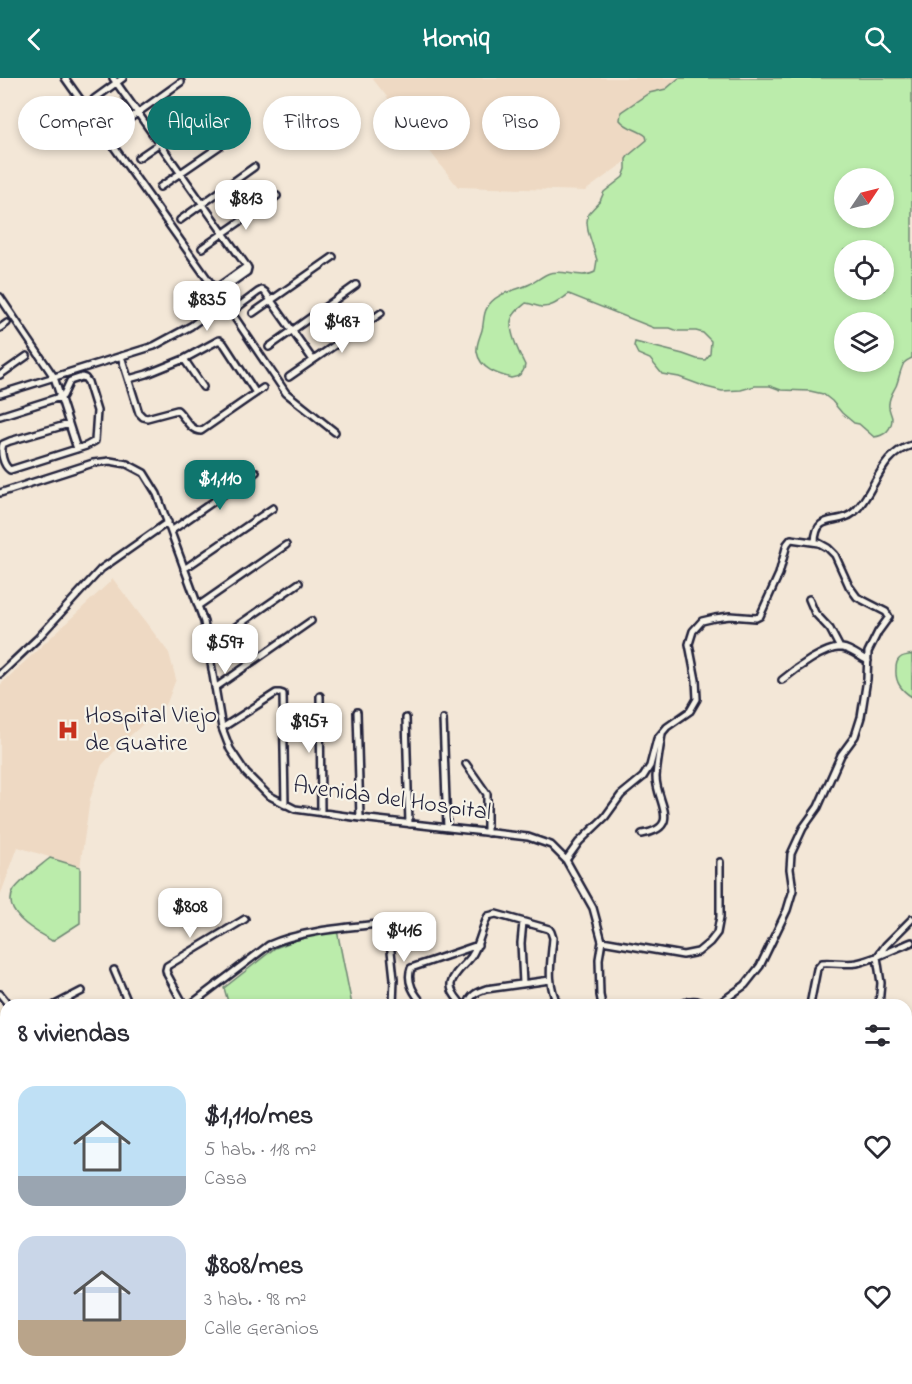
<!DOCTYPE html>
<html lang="es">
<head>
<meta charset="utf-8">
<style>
	body { margin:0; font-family:"Indie Flower",sans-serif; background:#f2f2f3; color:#2b2b33; height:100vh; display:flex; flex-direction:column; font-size:22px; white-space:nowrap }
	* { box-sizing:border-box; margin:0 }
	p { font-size:20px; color:#7c7c81 }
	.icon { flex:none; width:33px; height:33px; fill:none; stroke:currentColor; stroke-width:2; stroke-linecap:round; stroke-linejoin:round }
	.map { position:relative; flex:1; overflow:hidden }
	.panel { position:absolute; left:0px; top:921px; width:912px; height:386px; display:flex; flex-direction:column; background:#fff; border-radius:18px 18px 0 0; box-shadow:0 3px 9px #0003 }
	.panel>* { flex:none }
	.banner { position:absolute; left:18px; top:18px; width:600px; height:54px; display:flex; gap:12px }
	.needle { width:39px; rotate:55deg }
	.fabs { position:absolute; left:834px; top:90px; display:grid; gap:12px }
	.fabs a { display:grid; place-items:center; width:60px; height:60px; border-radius:50%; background:#fff; box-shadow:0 3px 9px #0003; font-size:30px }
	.price { position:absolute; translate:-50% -51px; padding:0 14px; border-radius:12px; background:#fff; color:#222; font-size:20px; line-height:39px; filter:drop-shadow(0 2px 3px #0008) }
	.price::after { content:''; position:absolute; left:50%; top:36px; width:18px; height:14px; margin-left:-9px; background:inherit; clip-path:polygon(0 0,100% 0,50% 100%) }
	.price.selected { background:#0f766e; color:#fff }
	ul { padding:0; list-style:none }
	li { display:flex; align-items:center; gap:18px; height:150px; padding:0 18px }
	li span { display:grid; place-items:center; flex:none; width:168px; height:120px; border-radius:18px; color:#555 }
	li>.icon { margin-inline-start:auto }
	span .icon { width:72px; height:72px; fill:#fffc; stroke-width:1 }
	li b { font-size:26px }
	h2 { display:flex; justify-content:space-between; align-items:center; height:72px; padding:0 18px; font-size:26px }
	.tag { padding:0 21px; border-radius:27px; background:#fff; box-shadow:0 3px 9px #0003; font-size:21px; line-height:54px }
	.tag.selected { background:#0f766e; color:#fff }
	header { display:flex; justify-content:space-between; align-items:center; height:78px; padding:0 18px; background:#0f766e; color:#fff; font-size:27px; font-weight:700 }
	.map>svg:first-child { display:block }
</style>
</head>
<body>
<header><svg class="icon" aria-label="back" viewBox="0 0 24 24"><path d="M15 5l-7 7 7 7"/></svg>Homiq<svg class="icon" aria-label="search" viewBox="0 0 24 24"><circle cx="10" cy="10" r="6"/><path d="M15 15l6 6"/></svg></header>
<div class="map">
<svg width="912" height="1306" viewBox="0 0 912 1306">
	<rect width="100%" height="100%" fill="#f3e7d7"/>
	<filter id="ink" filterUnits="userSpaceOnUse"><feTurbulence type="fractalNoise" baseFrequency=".0167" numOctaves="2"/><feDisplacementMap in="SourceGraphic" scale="12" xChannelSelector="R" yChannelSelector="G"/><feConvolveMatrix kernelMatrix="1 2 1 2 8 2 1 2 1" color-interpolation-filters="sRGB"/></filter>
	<g filter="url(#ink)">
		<!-- built -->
		<path fill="#eed9c3" d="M372 0H740L585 113 458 109Z
			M113 501 169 575 176 601 167 625 123 664 102 687 90 721 80 789 18 769 0 818V607Z"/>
		<!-- green -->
		<path fill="#bbecab" stroke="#6e8773" stroke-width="1.5" fill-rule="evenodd" d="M679 0H912V280C908 282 907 282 904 285 900 292 899 301 896 308 893 314 889 319 889 326 888 331 891 335 892 340 892 352 884 358 874 359L859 346 854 345 842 335 832 323 823 316 810 313 781 312 770 308H755L741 312 722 313 706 309 679 299 662 296 650 281 638 276 634 268 635 264 683 276 697 281 705 282 710 276 711 263 703 255 696 253H678L670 250H654L569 216C561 221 552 230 541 229 536 228 532 226 526 225 521 229 515 233 512 240 507 251 520 277 525 287 524 295 519 299 511 300 497 296 480 291 477 274 476 266 480 259 482 252 484 245 483 236 487 230 495 214 516 213 530 206 537 203 543 197 550 195 565 191 581 202 595 194L597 182 588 153 587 144 588 136 600 123 604 114 623 99 626 91V81L628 78 647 62 646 58C638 51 627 51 620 42L621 34 649 15 666 11ZM844 100H884V140H844ZM844 172H884V212H844ZM884 244V284H844V244Z
			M912 576V619C901 612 895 604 896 591 896 587 896 584 899 581 902 577 907 578 912 576Z
			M50 780 80 789V845L52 863C37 854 0 835 14 812 22 801 39 789 50 780Z
			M337 852 352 927H229L224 910 275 870 302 860Z
			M912 994V1222L906 1228V998Z
			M826 1301V1300L864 1301 861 1302V1306H825Z"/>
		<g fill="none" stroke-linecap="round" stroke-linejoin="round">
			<!-- stream -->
			<path stroke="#628ca6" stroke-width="1.5" d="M632 1306 635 1300"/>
			<defs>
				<path id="minor" d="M65 0 231 234 286 315 335 354
					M113 0 248 190 247 194 217 215
					M94 21 123 0
					M115 51 181 4
					M138 80 205 34
					M160 109 230 61
					M180 142 254 89
					M202 170 277 118
					M215 211 247 188
					M0 219 54 299 77 371
					M231 234 258 214 262 212 265 214 313 282
					M253 235 333 179
					M0 250 7 245
					M269 269 356 207
					M121 278 139 335 143 339 147 340 177 332C185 339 189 352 201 353L263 310
					M184 281 203 309
					M0 297 27 278
					M289 299 381 235
					M129 301 147 296 184 281 219 262 224 266 256 315
					M0 316 154 268 191 248 224 224
					M0 338 63 318 70 303 82 299 85 300 88 304 97 333 95 363 86 368 10 392C3 387 0 374 3 366L10 363 69 346
					M0 415 93 385 110 383 127 386 144 395 157 416 204 544 222 650 230 671 246 695 268 717 295 731 360 740 528 759 551 767 566 782 593 830 602 863 599 881 600 917 602 927
					M171 453 256 394
					M815 464C816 431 841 451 858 430 877 408 881 376 912 367
					M184 491 273 430
					M809 521 815 535 830 551 840 570
					M198 528 286 467
					M208 568 299 505
					M0 596 37 561 101 491 168 444
					M782 602C794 592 826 568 842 570 851 571 860 579 868 583
					M215 610 311 543
					M320 618 321 735
					M357 634 360 740
					M406 640 409 746
					M443 641 447 750
					M222 650 276 615H280L283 616 285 727
					M466 686 487 716V755
					M642 756C683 749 656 724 656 699 657 685 660 670 662 656
					M566 782 579 764 605 739 621 717 643 699 650 688 657 661 667 649 690 633 697 621 696 602 689 566 693 553 702 543 715 540 730 538 756 540 760 538 779 496 787 466 791 461 819 465 828 470 835 477 849 508 857 519 886 534 889 539 878 554 868 574 867 601 861 639 855 658 841 677 818 729 803 750 791 776 790 791 793 812 787 832 760 888 745 907 717 927
					M602 863 683 877 698 874 710 864 717 855 720 839V784
					M114 892 129 927
					M523 906 521 865 523 844
					M0 916 9 927
					M55 927 82 913
					M184 927 167 896 166 892 167 888 245 841
					M190 927 269 867C302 852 352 849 388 845L394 901 393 927
					M424 927C414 916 406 904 411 890L478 867
					M462 927C458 921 450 914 451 906 453 895 465 887 471 879 480 866 481 852 488 838L496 836 549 851 551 854 553 860C551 885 546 903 558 927
					M468 927C470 917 477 914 486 911L550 902
					M678 927C687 924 696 919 704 927
					M810 927 817 891 822 885C833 884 846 887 857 885 876 881 894 871 912 864
					M879 927 881 905 877 879 886 867 912 841
					M0 992 6 989
					M0 1052 6 1049
					M906 1066 912 1061
					M0 1101 6 1096
					M0 1132 6 1140
					M0 1162 6 1157
					M0 1210 6 1207
					M0 1264 6 1273
					M150 1300 153 1306
					M255 1300 258 1306
					M13 1306 20 1300
					M221 1306 224 1301
					M265 1306 269 1300
					M309 1306 328 1300
					M385 1306 390 1303
					M504 1306 508 1300
					M612 1306 615 1300
					M701 1306 707 1305V1300"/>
			</defs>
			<!-- minor casing -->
			<use href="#minor" stroke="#22223b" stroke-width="10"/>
			<!-- minor -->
			<use href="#minor" stroke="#f7f3e8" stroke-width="5"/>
		</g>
	</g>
	<!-- icons -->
	<defs>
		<symbol id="hospital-bare" viewBox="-9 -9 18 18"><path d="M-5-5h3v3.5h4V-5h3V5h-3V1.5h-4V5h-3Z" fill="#c8321e" stroke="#f7f3e8" stroke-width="2.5" paint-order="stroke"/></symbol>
	</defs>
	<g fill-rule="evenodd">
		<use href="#hospital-bare" x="53" y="637" width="30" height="30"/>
	</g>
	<g text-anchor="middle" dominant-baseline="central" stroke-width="4.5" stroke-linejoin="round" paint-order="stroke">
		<!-- poi labels -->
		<g font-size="24" fill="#22223b" stroke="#f7f3e8" text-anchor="start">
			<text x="85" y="638">Hospital Viejo<tspan x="85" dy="28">de Guatire</tspan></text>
		</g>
		<!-- street labels -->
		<g font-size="24" fill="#22223b" stroke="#f7f3e8">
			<text transform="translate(392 722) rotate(8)">Avenida del Hospital</text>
		</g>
	</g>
</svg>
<div class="fabs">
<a><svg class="needle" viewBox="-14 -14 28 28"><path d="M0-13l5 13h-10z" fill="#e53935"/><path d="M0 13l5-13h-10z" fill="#7c7c81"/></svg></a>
<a><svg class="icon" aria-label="locate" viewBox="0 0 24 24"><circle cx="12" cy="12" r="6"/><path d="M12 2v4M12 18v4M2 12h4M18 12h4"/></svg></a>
<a><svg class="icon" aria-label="layers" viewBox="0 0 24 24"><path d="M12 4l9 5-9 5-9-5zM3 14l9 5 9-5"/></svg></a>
</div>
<b class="price" style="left:246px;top:153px">$813</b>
<b class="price" style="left:207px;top:254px">$835</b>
<b class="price" style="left:342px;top:276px">$487</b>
<b class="price selected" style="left:220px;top:433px">$1,110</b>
<b class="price" style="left:225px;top:597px">$597</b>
<b class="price" style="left:309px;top:676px">$957</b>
<b class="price" style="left:190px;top:861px">$808</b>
<b class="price" style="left:404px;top:885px">$416</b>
<div class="banner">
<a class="tag">Comprar</a>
<a class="tag selected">Alquilar</a>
<a class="tag">Filtros</a>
<a class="tag">Nuevo</a>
<a class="tag">Piso</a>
</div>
<section class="panel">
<h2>8 viviendas<svg class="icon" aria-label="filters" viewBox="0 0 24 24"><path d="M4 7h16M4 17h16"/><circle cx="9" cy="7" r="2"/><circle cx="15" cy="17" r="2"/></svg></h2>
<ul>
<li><span style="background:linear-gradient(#bfe0f5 75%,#9aa5b1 0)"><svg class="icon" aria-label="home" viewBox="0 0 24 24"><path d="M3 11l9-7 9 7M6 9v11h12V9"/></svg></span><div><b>$1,110/mes</b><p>5 hab. · 118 m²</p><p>Casa</p></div><svg class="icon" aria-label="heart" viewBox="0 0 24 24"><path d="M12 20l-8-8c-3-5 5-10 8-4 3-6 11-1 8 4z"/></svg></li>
<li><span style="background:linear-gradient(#c9d6e8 70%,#b9a48a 0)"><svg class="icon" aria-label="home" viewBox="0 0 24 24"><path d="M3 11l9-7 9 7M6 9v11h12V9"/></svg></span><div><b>$808/mes</b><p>3 hab. · 98 m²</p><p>Calle Geranios</p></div><svg class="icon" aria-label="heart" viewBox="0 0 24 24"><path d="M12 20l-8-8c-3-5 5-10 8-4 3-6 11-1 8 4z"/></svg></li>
</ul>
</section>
</div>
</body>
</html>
